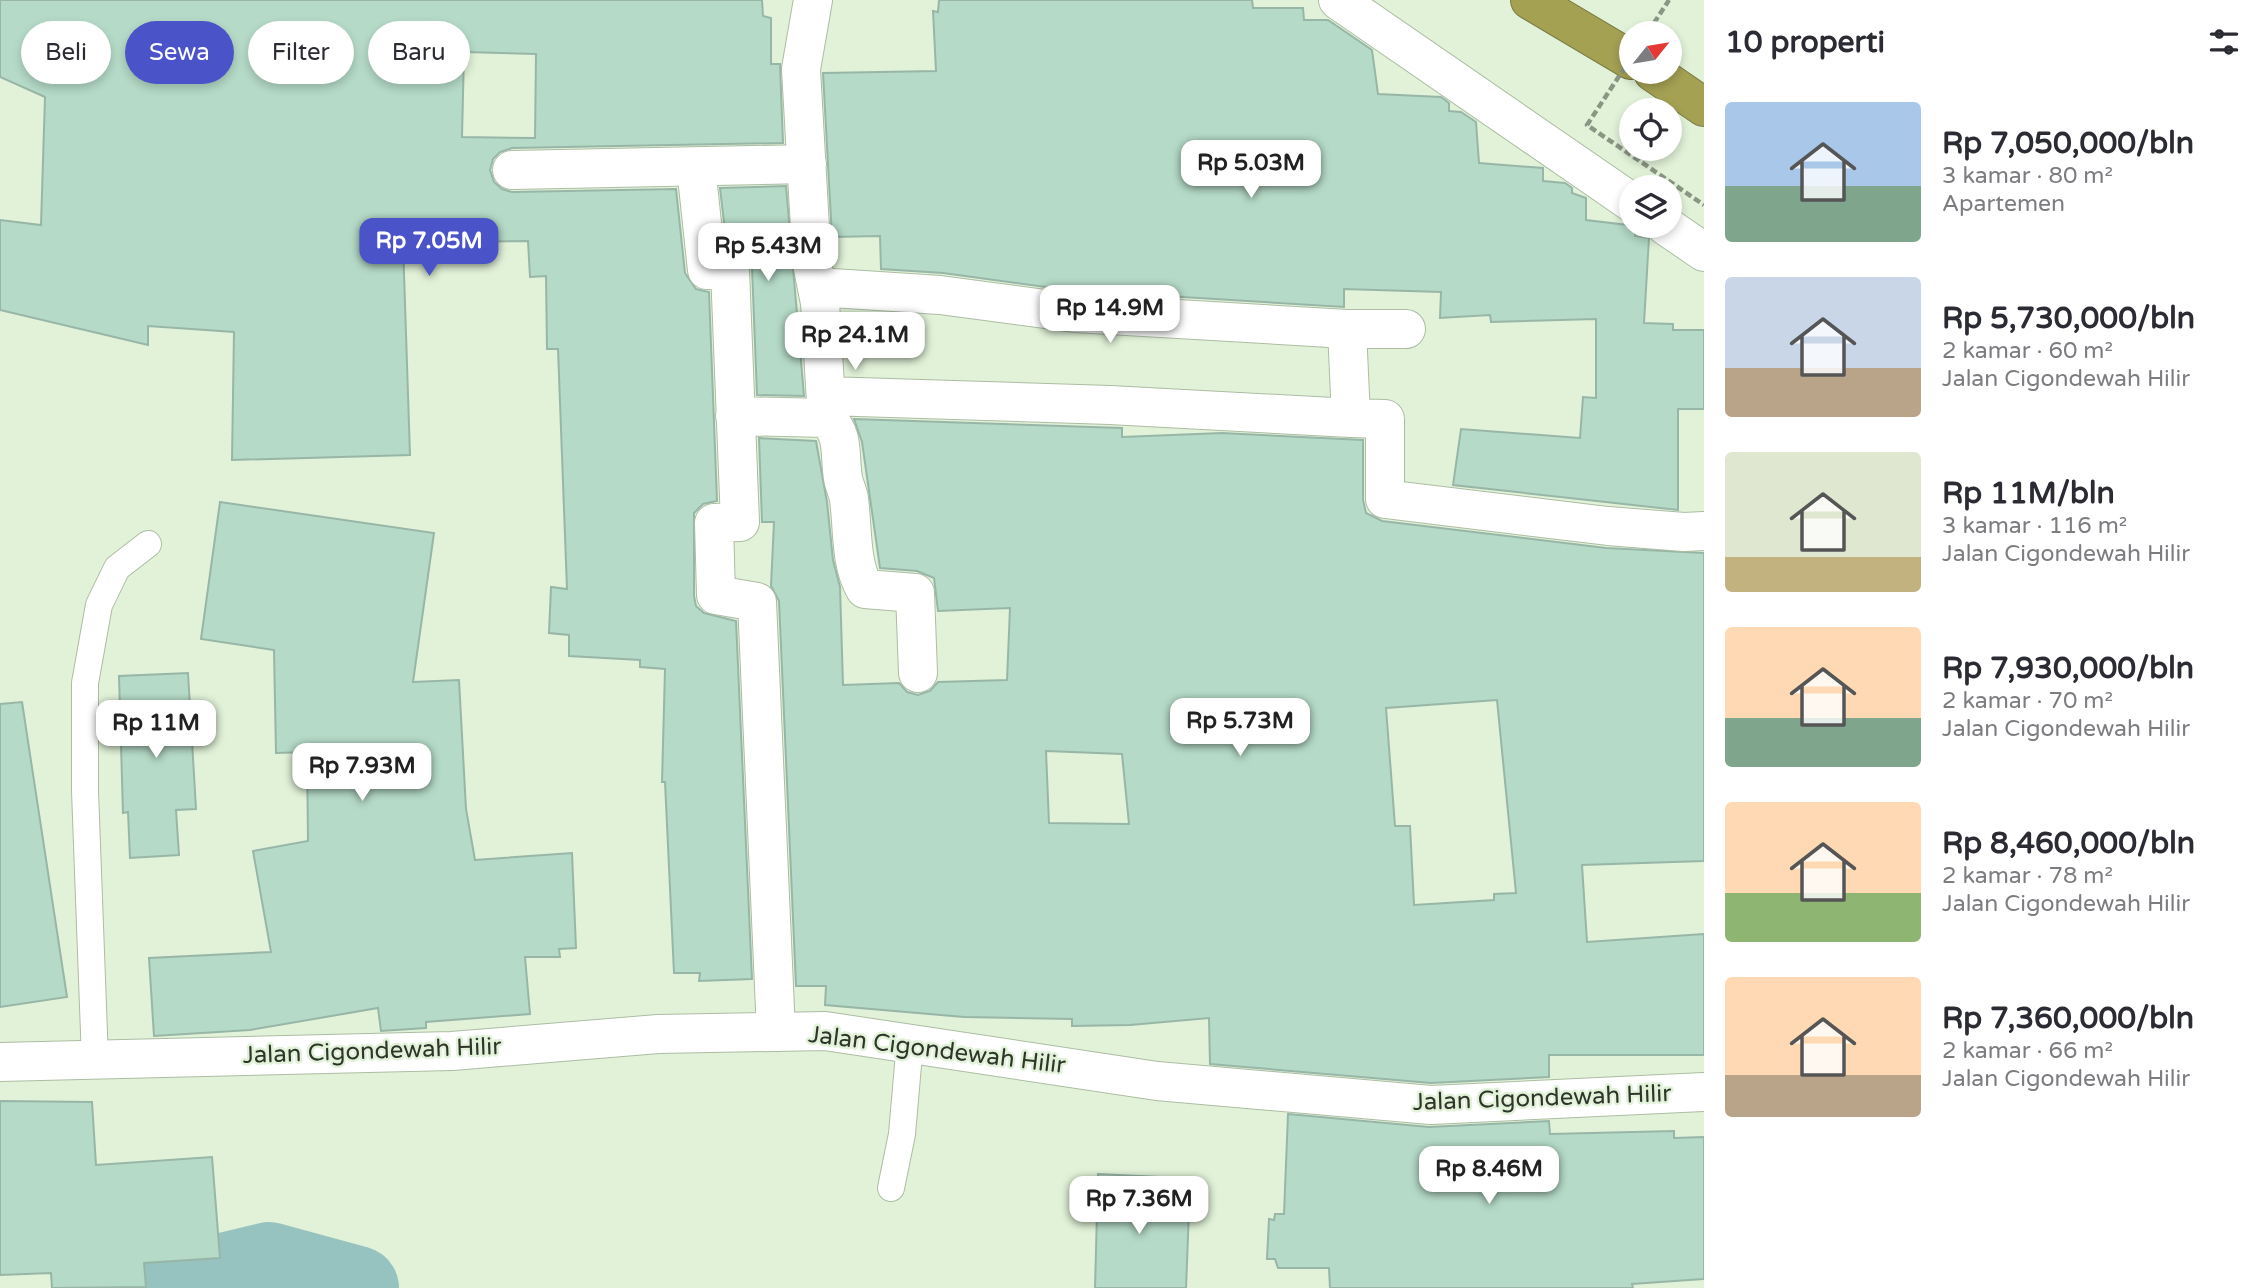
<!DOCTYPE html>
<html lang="id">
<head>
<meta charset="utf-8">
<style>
	body { margin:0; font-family:"Varela Round",sans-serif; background:#f2f2f3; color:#2b2b33; height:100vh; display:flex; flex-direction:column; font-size:26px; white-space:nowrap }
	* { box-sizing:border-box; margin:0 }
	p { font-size:23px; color:#7c7c81 }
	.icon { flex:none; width:38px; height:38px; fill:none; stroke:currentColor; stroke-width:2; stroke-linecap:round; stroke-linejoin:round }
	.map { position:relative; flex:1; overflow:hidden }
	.panel { display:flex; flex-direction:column; background:#fff; width:560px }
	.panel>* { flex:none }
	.guide { position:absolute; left:21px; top:21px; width:665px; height:63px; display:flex; gap:14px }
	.needle { width:46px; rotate:60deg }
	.buttons { position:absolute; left:1619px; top:21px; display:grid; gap:14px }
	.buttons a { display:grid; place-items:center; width:63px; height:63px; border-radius:50%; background:#fff; box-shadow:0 4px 10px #0003; font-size:35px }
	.price { position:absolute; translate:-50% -60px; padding:0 16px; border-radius:14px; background:#fff; color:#222; font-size:23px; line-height:46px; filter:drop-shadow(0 2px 4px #0008) }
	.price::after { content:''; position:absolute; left:50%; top:42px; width:21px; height:16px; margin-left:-10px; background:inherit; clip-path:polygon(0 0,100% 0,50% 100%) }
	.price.selected { background:#4b53c9; color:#fff }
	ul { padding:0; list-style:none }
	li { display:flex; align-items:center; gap:21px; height:175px; padding:0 21px }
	li span { display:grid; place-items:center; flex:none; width:196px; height:140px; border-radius:7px; color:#555 }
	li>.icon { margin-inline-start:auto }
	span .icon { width:84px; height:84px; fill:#fffc; stroke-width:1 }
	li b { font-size:30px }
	h2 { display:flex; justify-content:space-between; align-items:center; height:84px; padding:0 21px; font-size:30px }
	.pill { padding:0 24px; border-radius:32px; background:#fff; box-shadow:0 4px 10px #0003; font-size:24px; line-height:63px }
	.pill.selected { background:#4b53c9; color:#fff }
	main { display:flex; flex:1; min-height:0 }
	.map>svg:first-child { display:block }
</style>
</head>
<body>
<main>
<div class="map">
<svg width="1704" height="1288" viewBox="0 0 1704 1288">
	<rect width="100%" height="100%" fill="#e1f2d8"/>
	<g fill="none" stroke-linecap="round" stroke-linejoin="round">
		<!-- river -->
		<path stroke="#96c2bf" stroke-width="84" d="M169 1288 269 1264 357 1288"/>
	</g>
	<!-- building -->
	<path fill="#b5dac7" stroke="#98b6a7" stroke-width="2" fill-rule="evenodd" d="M0 0H762L763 16 771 18V64H780L783 143 512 148 500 152 493 159 490 170 494 182 502 189 512 192 676 189 685 273 696 289 709 292 717 501 703 504 694 513V596L696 606 704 613 736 621 752 979 699 981 700 973H674L665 782H662L665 669 640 667V660L569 656V635L549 633 551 587 567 589 558 349H547L546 276 530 277 528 241 403 243 410 455 232 460 234 332 148 326V345L0 310V220L41 225 45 97 0 77ZM464 52 536 54 535 138 462 137Z
		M939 0H1252L1253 8H1303L1304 20H1328L1372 50 1378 94 1441 97 1449 103V111L1461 112 1476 122 1479 163 1543 168V181L1565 183 1572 188V193L1586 198V220L1636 226 1635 236 1649 238 1644 323 1673 324V330H1704V409H1678V510L1453 485 1461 429 1580 438 1583 397 1596 398V319L1491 322 1490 315 1440 318 1441 292 1344 289V307L1068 290 943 273 881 269 880 236 832 237 823 73 936 71 933 11 938 12Z
		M786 186 804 396 757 395 752 268 749 259 741 251 727 248 720 188Z
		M854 419 1122 428V437L1222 433 1363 440V500L1366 513 1382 521 1606 548 1704 553V861L1582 865 1587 942 1704 934V1055H1549V1077L1431 1083 1210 1064 1209 1018 1130 1025 1072 1026V1019L964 1017 825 1005 826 986H796L779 601 771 586 774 522H762L759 438 816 441 827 502 833 560 840 587 843 685 899 683 907 692 918 695 930 691 938 682 1007 680 1010 608 938 611 934 578 917 571 880 568 862 442ZM1497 700 1516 893 1494 894V900L1414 905 1410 826H1395L1386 708ZM1046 751 1122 754 1129 824 1049 823Z
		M220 502 434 533 413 682 459 680 466 809 475 860 572 853 576 948 559 949 560 957H525L530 1014 426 1022V1028L381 1031 378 1008 250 1030 154 1036 149 958 271 952 253 851 308 841 307 752 276 753 274 650 201 639Z
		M188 673 196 809 176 810 179 855 130 858 128 812 123 813 119 676Z
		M22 702 67 997 0 1007V704Z
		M0 1101 92 1102 96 1165 212 1157 220 1258 144 1263 146 1287 52 1288 51 1273 0 1275Z
		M1288 1114 1429 1127 1549 1121 1550 1134 1674 1131V1138L1704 1137V1279L1632 1284 1633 1288H1330L1329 1268H1278L1275 1259H1267L1269 1219 1274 1220 1275 1214H1284Z
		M1098 1174 1160 1177 1161 1209 1189 1211 1186 1288H1095Z"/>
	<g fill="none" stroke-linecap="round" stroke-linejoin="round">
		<defs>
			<path id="service" d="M95 1060 85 791V683L99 605 117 568 148 544
				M891 1188 902 1134 910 1042"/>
			<path id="minor" d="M813 0 801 69 812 263 820 303 827 418C845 437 839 454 843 478 844 485 848 492 849 499 853 529 850 564 865 589L915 593 918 673
				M1338 0 1631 202
				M696 167 707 270H730L740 522 714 523 716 595 757 602 776 1032
				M512 170 807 164
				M1666 226 1704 252
				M817 287 940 295 1075 313 1347 329H1406
				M826 396 1110 405 1351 418 1347 329
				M735 416 827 418
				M1351 418 1385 419V499L1608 526 1684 532 1704 531"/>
			<path id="tertiary" d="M0 1062 452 1051 658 1034 825 1031 1157 1081 1431 1105 1704 1092"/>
			<path id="motorway" d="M1530 0 1631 60
				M1653 72 1704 107"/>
		</defs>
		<!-- service casing -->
		<use href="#service" stroke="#acbda3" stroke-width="28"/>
		<!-- minor casing -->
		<use href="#minor" stroke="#acbda3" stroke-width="40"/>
		<!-- tertiary casing -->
		<use href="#tertiary" stroke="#acbda3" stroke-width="40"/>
		<!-- motorway casing -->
		<use href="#motorway" stroke="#7b7b45" stroke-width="40"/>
		<!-- path -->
		<path stroke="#8a9684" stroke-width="4.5" stroke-dasharray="7 3.5" stroke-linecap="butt" d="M1654 23 1669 0"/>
		<!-- service -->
		<use href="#service" stroke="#fff" stroke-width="26"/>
		<!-- minor -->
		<use href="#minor" stroke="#fff" stroke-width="38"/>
		<!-- tertiary -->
		<use href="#tertiary" stroke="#fff" stroke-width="38"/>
		<!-- motorway -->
		<use href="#motorway" stroke="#a4a153" stroke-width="38"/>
		<!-- path-bridge -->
		<path stroke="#8a9684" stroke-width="4.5" stroke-dasharray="7 3.5" stroke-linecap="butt" d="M1631 58 1587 125 1704 205"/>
	</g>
	<g text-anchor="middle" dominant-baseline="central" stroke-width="5" stroke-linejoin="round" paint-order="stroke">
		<!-- street labels -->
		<g font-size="24" fill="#2e352b" stroke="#e1f2d8">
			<text transform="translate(937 1050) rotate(7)">Jalan Cigondewah Hilir</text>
			<text transform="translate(372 1051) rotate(-2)">Jalan Cigondewah Hilir</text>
			<text transform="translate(1542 1098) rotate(-2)">Jalan Cigondewah Hilir</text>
		</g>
	</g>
</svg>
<div class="buttons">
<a><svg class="needle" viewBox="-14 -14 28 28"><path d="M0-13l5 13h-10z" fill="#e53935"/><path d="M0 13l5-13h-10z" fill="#7c7c81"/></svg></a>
<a><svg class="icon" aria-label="locate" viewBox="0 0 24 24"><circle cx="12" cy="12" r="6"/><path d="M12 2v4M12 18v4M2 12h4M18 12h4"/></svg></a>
<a><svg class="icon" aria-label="layers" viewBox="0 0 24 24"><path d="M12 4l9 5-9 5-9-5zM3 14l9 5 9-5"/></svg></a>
</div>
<b class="price" style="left:1251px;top:200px">Rp 5.03M</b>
<b class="price selected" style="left:429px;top:278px">Rp 7.05M</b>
<b class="price" style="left:768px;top:283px">Rp 5.43M</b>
<b class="price" style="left:1110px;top:345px">Rp 14.9M</b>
<b class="price" style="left:855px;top:372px">Rp 24.1M</b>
<b class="price" style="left:1240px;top:758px">Rp 5.73M</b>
<b class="price" style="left:156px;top:760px">Rp 11M</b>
<b class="price" style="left:362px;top:803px">Rp 7.93M</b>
<b class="price" style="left:1489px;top:1206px">Rp 8.46M</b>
<b class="price" style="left:1139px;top:1236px">Rp 7.36M</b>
<div class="guide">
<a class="pill">Beli</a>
<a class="pill selected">Sewa</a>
<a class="pill">Filter</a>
<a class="pill">Baru</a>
</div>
</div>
<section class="panel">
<h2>10 properti<svg class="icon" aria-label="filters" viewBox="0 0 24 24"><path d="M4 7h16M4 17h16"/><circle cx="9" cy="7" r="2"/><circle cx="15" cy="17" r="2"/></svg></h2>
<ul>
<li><span style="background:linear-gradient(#a9c7e8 60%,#7fa58c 0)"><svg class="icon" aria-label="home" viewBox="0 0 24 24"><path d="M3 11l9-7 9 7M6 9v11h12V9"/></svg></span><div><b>Rp 7,050,000/bln</b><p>3 kamar · 80 m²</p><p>Apartemen</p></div></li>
<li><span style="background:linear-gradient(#c9d6e8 65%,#b9a48a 0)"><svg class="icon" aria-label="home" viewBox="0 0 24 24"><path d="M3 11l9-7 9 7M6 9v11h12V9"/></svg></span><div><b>Rp 5,730,000/bln</b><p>2 kamar · 60 m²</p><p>Jalan Cigondewah Hilir</p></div></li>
<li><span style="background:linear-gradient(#dfe7d0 75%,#c2b280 0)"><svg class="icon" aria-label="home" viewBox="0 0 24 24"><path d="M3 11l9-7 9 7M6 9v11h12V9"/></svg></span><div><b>Rp 11M/bln</b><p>3 kamar · 116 m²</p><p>Jalan Cigondewah Hilir</p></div></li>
<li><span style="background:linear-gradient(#ffd9b3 65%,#7fa58c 0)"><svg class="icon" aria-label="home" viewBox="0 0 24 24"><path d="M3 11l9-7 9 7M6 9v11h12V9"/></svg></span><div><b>Rp 7,930,000/bln</b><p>2 kamar · 70 m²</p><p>Jalan Cigondewah Hilir</p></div></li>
<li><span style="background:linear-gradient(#ffd9b3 65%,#8fb573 0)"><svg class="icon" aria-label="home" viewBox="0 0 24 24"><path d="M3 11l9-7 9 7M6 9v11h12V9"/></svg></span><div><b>Rp 8,460,000/bln</b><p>2 kamar · 78 m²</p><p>Jalan Cigondewah Hilir</p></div></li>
<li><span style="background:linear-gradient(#ffd9b3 70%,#b9a48a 0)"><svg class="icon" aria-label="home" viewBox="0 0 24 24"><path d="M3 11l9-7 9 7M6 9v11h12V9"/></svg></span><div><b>Rp 7,360,000/bln</b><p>2 kamar · 66 m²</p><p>Jalan Cigondewah Hilir</p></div></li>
</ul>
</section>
</main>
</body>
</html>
